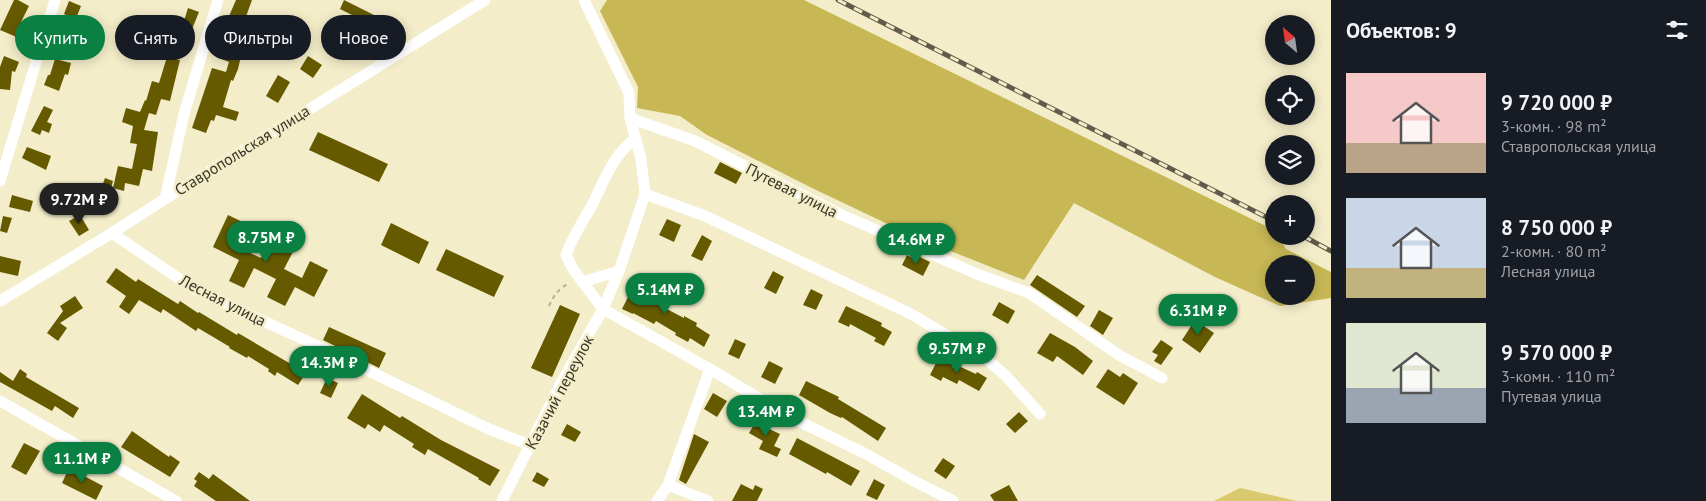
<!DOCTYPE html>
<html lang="ru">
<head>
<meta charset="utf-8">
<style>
	body { margin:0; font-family:"PT Sans",sans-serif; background:#20242c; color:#f1f3f6; height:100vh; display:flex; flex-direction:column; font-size:19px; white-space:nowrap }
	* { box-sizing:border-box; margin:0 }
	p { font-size:16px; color:#9ea1a6 }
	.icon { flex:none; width:28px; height:28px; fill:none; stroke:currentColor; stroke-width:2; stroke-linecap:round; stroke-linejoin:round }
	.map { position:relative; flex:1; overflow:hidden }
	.details { display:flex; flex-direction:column; background:#171b24; width:375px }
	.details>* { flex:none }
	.hud { position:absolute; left:15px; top:15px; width:475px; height:45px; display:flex; gap:10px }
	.needle { width:32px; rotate:331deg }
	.controls { position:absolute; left:1265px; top:15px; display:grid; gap:10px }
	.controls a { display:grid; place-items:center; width:50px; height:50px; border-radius:50%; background:#171b24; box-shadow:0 2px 12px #0003; font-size:25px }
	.price { position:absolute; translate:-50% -42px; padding:0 11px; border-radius:18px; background:#0b8043; color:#fff; font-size:16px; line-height:32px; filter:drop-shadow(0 1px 2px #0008) }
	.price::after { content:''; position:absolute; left:50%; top:30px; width:15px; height:11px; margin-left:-8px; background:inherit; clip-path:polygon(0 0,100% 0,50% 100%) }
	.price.current { background:#222; color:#fff }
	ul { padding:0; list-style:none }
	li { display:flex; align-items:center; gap:15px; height:125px; padding:0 15px }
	li span { display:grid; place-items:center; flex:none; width:140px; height:100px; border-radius:0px; color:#555 }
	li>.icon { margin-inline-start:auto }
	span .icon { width:60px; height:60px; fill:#fffc; stroke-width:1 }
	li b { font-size:21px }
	h2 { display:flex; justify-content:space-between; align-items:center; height:60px; padding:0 15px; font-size:21px }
	.pill { padding:0 18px; border-radius:22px; background:#171b24; box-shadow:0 2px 12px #0003; font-size:18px; line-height:45px }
	.pill.current { background:#0b8043; color:#fff }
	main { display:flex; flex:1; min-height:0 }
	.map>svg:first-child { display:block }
</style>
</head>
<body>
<main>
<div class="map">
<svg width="1331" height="501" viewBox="0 0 1331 501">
	<rect width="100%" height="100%" fill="#f3edc9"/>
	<!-- green -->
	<path fill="#d9ca6d" d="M1240 488 1297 501H1214Z"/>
	<!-- forest -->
	<path fill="#c7b755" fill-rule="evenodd" d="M607 0H804L1274 230V236H1278L1286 249 1331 272V298L1280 306 1215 277 1074 203 1024 280 915 237 812 188 707 135 680 116 637 108 638 87 600 11ZM1274 264H1306V296H1274Z"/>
	<!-- building -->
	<path fill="#665a01" d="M14 0H18L29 6 21 22 25 24 19 38 0 30Z
		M236 0H252L244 22 229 16Z
		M344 0 384 20 378 32 359 22 360 19 340 9Z
		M69 1 81 6 75 21 79 23 70 46 59 41 68 16 64 14Z
		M188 8 199 12 188 39 173 34 178 22 183 24Z
		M336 26 348 33 343 42 331 36Z
		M219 46 242 52 238 69 233 81 231 80 223 107 239 112 236 121 216 115 214 121 211 120 206 133 192 128 212 68 226 72 229 62 216 57Z
		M4 56 19 62 15 72 12 71 10 90 0 89V67Z
		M308 56 322 65 313 78 300 69Z
		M167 57 180 60 170 101 161 99 156 115 149 113 144 130 158 132 152 171 143 169 139 186 125 183 124 191 113 188 118 166 132 169 137 144 130 143 133 126 122 122 126 108 140 112 145 100 146 101 152 81 159 83Z
		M55 59 71 63 68 75 65 74 59 91 44 85 48 75H50Z
		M278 75 290 82 278 103 266 96Z
		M44 106 53 110 47 122 52 124 49 133 42 130 40 135 31 131Z
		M318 132 388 164 379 182 309 150Z
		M27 147 51 156 46 170 22 158Z
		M720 162 742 173 736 184 714 173Z
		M105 178 113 181 109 195 100 192Z
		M12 195 33 201 30 212 9 207Z
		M80 215 89 230 79 236 69 221Z
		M228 215 253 227 242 249 261 258 271 239 294 250 284 269 302 278 310 261 328 270 314 297 295 287 285 306 267 297 276 279 254 268 244 288 229 281 239 260 213 247Z
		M3 216 12 218 7 233 0 231Z
		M667 219 681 225 674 242 659 235Z
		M391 223 429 242 419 264 381 245Z
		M702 235 712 241 702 261 691 256Z
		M446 249 504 276 494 297 436 270Z
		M907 255 914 259 916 255 930 262 923 276 902 265Z
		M0 256 21 261 18 276 0 272Z
		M116 268 136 282 138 279 178 304 180 301 198 313 199 312 237 335 238 333 296 367 299 364 308 370 298 385 277 372 275 376 268 371 269 369 248 356 247 358 229 348 230 347 198 328 196 331 163 309 161 313 139 300 129 314 119 307 126 296 106 282Z
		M773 271 784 277 776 294 764 288Z
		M1037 275 1085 306 1077 317 1030 285Z
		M657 283 672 291 663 307 684 318V316L697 323 696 326 710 335 704 347 690 338 688 342 675 335 676 333 656 321 654 324 633 313V314L622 309 630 293 647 301Z
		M811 289 823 295 816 310 803 305Z
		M75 296 83 308 60 323 67 328 58 341 47 333 63 311 60 306Z
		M999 302 1015 311 1008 324 992 315Z
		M560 305 580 314 552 377 531 368Z
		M846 306 882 323 881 326 892 332 884 346 874 341 876 338 850 324 849 327 838 322Z
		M1099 310 1113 318 1103 335 1090 326Z
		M1195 320 1214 333 1200 353 1182 340Z
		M329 327 386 353 379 368 323 340Z
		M1050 333 1075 347 1093 361 1083 375 1057 356 1053 362 1037 353Z
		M735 339 746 344 739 359 728 354Z
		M1161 340 1173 348 1161 365 1154 361 1158 355 1152 352Z
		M939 357 976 374 977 372 987 378 979 391 959 380 957 384 943 377 941 381 930 375Z
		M769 361 783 368 775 384 761 377Z
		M20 369 27 374 26 377 79 408 73 418 55 406 52 411 0 382V372L13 381Z
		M1108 369 1120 377 1123 373 1138 383 1124 405 1096 387Z
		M327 378 338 383 331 398 320 393Z
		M806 381 839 397 838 399 886 428 878 441 842 417 841 418 830 413 799 395Z
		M713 393 727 401 717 417 704 409Z
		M362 394 400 418 402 416 441 440 500 470 490 486 478 479 479 478 428 449 425 455 412 447 414 444 384 425 380 432 368 424 365 429 347 418Z
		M1019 412 1028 421 1015 433 1006 424Z
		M758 418 769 424 767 428 780 434 774 446 781 449 777 457 759 449 763 441 749 433Z
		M567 424 581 432 575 442 561 435Z
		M132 431 169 457 170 455 180 462 170 477 121 447Z
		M694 434 709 442 686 484 679 480Z
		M797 438 860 471 851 486 827 472 826 474 789 454Z
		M24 443 40 451 26 475 11 467Z
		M943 458 955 466 946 479 934 471Z
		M69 468 103 486 96 500 62 483Z
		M199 472 209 479 213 474 250 501H216L194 486 197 481 194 479Z
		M537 472 549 479 544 487 532 481Z
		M874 479 885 485 877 500 866 495Z
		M741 484 753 490 755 485 763 489 757 501H732Z
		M1009 485 1018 501H994L990 495Z"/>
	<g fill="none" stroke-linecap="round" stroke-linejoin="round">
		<!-- path -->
		<path stroke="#b5b094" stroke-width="2" stroke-dasharray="4 4" stroke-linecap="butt" d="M549 306C554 295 559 288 570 283"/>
		<!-- minor -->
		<path stroke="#fff" stroke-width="11" d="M630 118 695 141 842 215 977 274 1029 293 1119 355 1162 378
			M635 139C613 154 603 184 591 207 582 223 572 237 566 255L573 269 603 309 710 369 792 418 864 453 916 482 953 501
			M0 181 55 0
			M645 194 705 216 911 314 985 358 1006 376 1040 414
			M165 199 184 114 218 0
			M112 233 194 289 309 342 491 430 530 445
			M582 282 619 271
			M0 301 112 233 165 199 485 0
			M0 401 176 501
			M668 485 708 501
			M502 501 561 383 603 309 619 271 645 194 641 159 630 118 629 93 584 0
			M657 501 668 485 710 369"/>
		<defs>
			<path id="rail" d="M838 0 1274 221
				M1303 236 1331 251"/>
		</defs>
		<!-- rail casing -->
		<use href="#rail" stroke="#5f5c49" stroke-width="5"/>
		<!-- rail -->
		<use href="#rail" stroke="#f3edc9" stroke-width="3" stroke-dasharray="9" stroke-linecap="butt"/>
	</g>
	<g text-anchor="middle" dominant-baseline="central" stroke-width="5" stroke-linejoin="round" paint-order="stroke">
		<!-- street labels -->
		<g font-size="16" fill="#373527" stroke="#f3edc9">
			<text transform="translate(242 150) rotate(-32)">Ставропольская улица</text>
			<text transform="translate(792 190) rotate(27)">Путевая улица</text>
			<text transform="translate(223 300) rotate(27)">Лесная улица</text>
			<text transform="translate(559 392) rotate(-62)">Казачий переулок</text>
		</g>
	</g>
</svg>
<div class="controls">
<a><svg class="needle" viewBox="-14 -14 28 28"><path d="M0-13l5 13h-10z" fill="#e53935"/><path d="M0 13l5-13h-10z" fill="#9ea1a6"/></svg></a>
<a><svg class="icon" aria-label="locate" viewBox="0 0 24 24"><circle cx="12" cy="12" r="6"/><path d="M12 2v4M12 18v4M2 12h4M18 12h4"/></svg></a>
<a><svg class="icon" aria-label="layers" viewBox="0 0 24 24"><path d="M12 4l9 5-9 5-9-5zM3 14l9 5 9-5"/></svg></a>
<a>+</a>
<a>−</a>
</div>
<b class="price current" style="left:79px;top:225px">9.72M ₽</b>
<b class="price" style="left:266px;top:263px">8.75M ₽</b>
<b class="price" style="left:916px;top:265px">14.6M ₽</b>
<b class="price" style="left:665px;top:315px">5.14M ₽</b>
<b class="price" style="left:1198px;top:336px">6.31M ₽</b>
<b class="price" style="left:957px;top:374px">9.57M ₽</b>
<b class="price" style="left:329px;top:388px">14.3M ₽</b>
<b class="price" style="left:766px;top:437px">13.4M ₽</b>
<b class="price" style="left:82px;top:484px">11.1M ₽</b>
<div class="hud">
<a class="pill current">Купить</a>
<a class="pill">Снять</a>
<a class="pill">Фильтры</a>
<a class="pill">Новое</a>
</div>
</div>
<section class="details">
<h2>Объектов: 9<svg class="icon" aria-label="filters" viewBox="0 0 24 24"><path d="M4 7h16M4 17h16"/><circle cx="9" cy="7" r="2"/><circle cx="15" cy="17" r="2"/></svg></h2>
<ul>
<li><span style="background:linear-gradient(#f6c9c9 70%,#b9a48a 0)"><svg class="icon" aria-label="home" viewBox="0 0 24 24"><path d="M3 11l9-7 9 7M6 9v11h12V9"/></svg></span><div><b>9 720 000 ₽</b><p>3-комн. · 98 m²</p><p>Ставропольская улица</p></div></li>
<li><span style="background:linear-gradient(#c9d6e8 70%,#c2b280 0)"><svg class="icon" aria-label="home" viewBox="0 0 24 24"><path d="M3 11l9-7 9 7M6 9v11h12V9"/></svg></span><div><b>8 750 000 ₽</b><p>2-комн. · 80 m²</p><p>Лесная улица</p></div></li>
<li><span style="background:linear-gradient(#dfe7d0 65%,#9aa5b1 0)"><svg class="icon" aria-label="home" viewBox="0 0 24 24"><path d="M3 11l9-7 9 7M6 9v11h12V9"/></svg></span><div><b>9 570 000 ₽</b><p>3-комн. · 110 m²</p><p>Путевая улица</p></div></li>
</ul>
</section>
</main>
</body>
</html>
